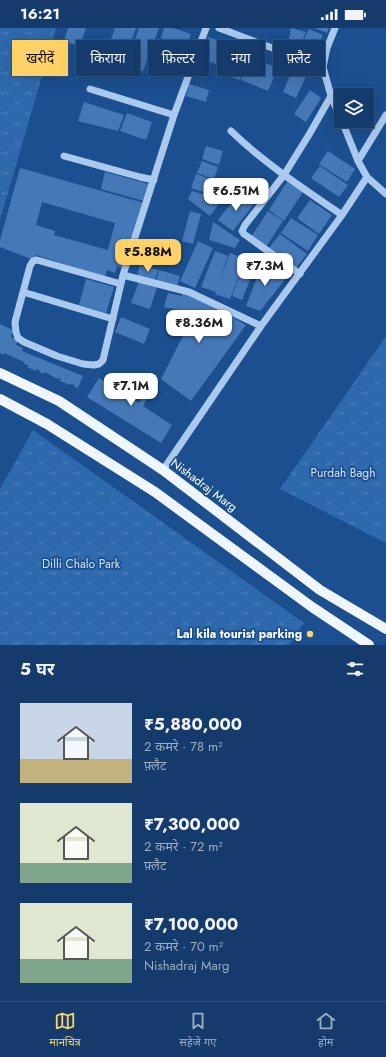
<!DOCTYPE html>
<html lang="hi">
<head>
<meta charset="utf-8">
<style>
	body { margin:0; font-family:Jost,"Noto Sans Devanagari",sans-serif; background:#214673; color:#f1f3f6; height:100vh; display:flex; flex-direction:column; font-size:15px; white-space:nowrap }
	* { box-sizing:border-box; margin:0 }
	p { font-size:13px; color:#9dadc1 }
	.icon { flex:none; width:22px; height:22px; fill:none; stroke:currentColor; stroke-width:2; stroke-linecap:round; stroke-linejoin:round }
	.map { position:relative; height:617px; overflow:hidden }
	.side { display:flex; flex-direction:column; background:#143b6b; flex:1 }
	.side>* { flex:none }
	.top-card { position:absolute; left:12px; top:12px; width:362px; height:36px; display:flex; gap:8px }
	.controls { position:absolute; left:334px; top:60px; display:grid; gap:8px }
	.controls a { display:grid; place-items:center; width:40px; height:40px; border-radius:0px; background:#143b6b; box-shadow:0 4px 16px #0002,0 0 0 1px #33557e; font-size:20px }
	.price { position:absolute; translate:-50% -34px; padding:0 9px; border-radius:8px; background:#fff; color:#222; font-size:13px; line-height:26px; filter:drop-shadow(0 1px 2px #0008) }
	.price::after { content:''; position:absolute; left:50%; top:24px; width:12px; height:9px; margin-left:-6px; background:inherit; clip-path:polygon(0 0,100% 0,50% 100%) }
	.price.active { background:#ffd166; color:#111 }
	ul { padding:0; list-style:none }
	li { display:flex; align-items:center; gap:12px; height:100px; padding:0 20px }
	li span { display:grid; place-items:center; flex:none; width:112px; height:80px; border-radius:0px; color:#555 }
	li>.icon { margin-inline-start:auto }
	span .icon { width:48px; height:48px; fill:#fffc; stroke-width:1 }
	li b { font-size:17px }
	h2 { display:flex; justify-content:space-between; align-items:center; height:48px; padding:0 20px; font-size:17px }
	.pill { padding:0 14px; border-radius:0px; background:#143b6b; box-shadow:0 4px 16px #0002,0 0 0 1px #33557e; font-size:14px; line-height:36px }
	.pill.active { background:#ffd166; color:#111 }
	.status { display:flex; justify-content:space-between; align-items:center; height:28px; padding:0 20px; background:#143b6b; direction:ltr }
	.status svg { height:11px; fill:currentColor }
	.tabs { display:flex; justify-content:space-around; align-items:center; height:56px; border-top:1px solid #33557e; background:#143b6b; font-size:11px; color:#9dadc1 }
	.tabs a { display:grid; justify-items:center; gap:2px }
	.tabs .active { color:#ffd166 }
	.map>svg:first-child { display:block }
</style>
</head>
<body>
<div class="status"><b>16:21</b><svg viewBox="0 0 49 12"><path d="M0 12V9h3v3zM5 12V6h3v6zM10 12V3h3v9zM15 12V0h3v12zM26 1h20v11H26zM47 4h2v5h-2z"/></svg></div>
<div class="map">
<svg width="386" height="617" viewBox="0 0 386 617">
	<defs>
		<pattern id="park-tufts" width="24" height="20" patternUnits="userSpaceOnUse"><rect width="24" height="20" fill="#2e69ad"/><path d="M3 7l-1-3M5 7V3M7 7l1-3M15 17l-1-3M17 17v-4M19 17l1-3" fill="none" stroke="#4d80b9"/></pattern>
	</defs>
	<rect width="100%" height="100%" fill="#1b4f8f"/>
	<!-- park -->
	<path fill="url(#park-tufts)" d="M0 0H56L0 192Z
		M386 308V515L280 461Z
		M33 402 304 595 289 617H0V461Z"/>
	<!-- building -->
	<path fill="#4478b7" fill-rule="evenodd" d="M68 0H86L80 18 64 13Z
		M115 0H136L122 37 104 30Z
		M139 0H159L143 43 126 37Z
		M164 0H173L191 6 186 18 161 10Z
		M291 0 306 4 300 18 288 16Z
		M314 0H329L327 5Z
		M309 1 323 7 314 27 300 20Z
		M208 9 232 17 225 39 201 31Z
		M158 11 191 22 186 39 152 28Z
		M234 19 250 25 240 52 224 46Z
		M251 29 278 40 268 63 241 52Z
		M294 38 308 44 296 70 283 64Z
		M189 56 209 62 206 74 186 68Z
		M310 62 321 70 306 94 294 86Z
		M84 74 124 87 118 103 78 93Z
		M127 85 152 94 146 112 120 103Z
		M206 118 223 123 219 137 202 131Z
		M328 123 355 141 347 154 319 136Z
		M202 133 218 139 214 151 197 145Z
		M320 138 348 157 339 169 311 150Z
		M20 140 144 175 122 240 117 238 115 245 107 242 105 249 36 227 34 232 0 219V212ZM42 174 115 195 108 222 54 207 55 203 36 197Z
		M105 144 149 156 144 173 101 161Z
		M196 146 217 153 213 167 191 160Z
		M287 154 303 164 284 193 269 182Z
		M192 163 222 172 210 188 188 171Z
		M239 165 254 176 233 203 218 192Z
		M310 172 332 187 319 206 297 190Z
		M190 183 201 186 193 216 182 213Z
		M268 183 283 193 266 219 251 209Z
		M291 190 318 207 308 223 281 205Z
		M213 194 240 212 235 220 209 212Z
		M280 206 307 226 296 240 269 220Z
		M198 213 213 220 195 260 180 253Z
		M145 216 160 222 154 235 139 229Z
		M215 223 228 228 218 256 230 225 246 231 230 271 215 266 216 264 201 259Z
		M245 235 255 239 242 272 232 268Z
		M262 236 287 249 260 283 246 278Z
		M140 237 158 242 155 253 137 248Z
		M159 242 180 248 177 259 156 253Z
		M86 251 114 259 106 285 79 277Z
		M139 253 157 259 150 281 131 275Z
		M168 265 182 268 183 265 208 275 246 297 191 373 161 351 182 310 190 291 179 284 181 272 179 282 164 279Z
		M121 289 150 301 144 316 115 304Z
		M0 296 13 302 11 309 18 312 16 317 23 320 22 323 83 348 78 360 74 359 75 357 70 356V357L60 353 61 351 57 350V351L45 344 44 346 39 344 40 343 37 341 36 343 27 339 28 337 24 336V334L4 325V327L0 325Z
		M129 348 154 359 143 378 172 397 161 415 87 369 99 350 139 375 143 368 124 357Z"/>
	<g fill="none" stroke-linecap="round" stroke-linejoin="round">
		<!-- minor -->
		<path stroke="#a9c9ee" stroke-width="7" d="M219 0 323 39
			M335 0 327 20 323 39 331 68 341 92
			M90 61 174 87
			M342 93 358 133 367 149 386 166
			M231 103C264 135 304 161 342 187
			M64 128 140 149 154 152
			M358 133 386 87
			M300 246 244 206 242 203 245 197 284 147 310 105 331 68
			M123 247 189 264 261 298
			M121 256 37 232 33 233 30 238 15 294 16 304 18 310 24 314 57 328 83 336 94 337 99 336 103 332 123 247 174 87 206 0
			M23 264 113 291
			M163 442 261 298 342 187 367 149"/>
		<!-- major -->
		<path stroke="#f0f6ff" stroke-width="10" d="M0 345 59 373 163 442 320 562 386 601
			M0 371 47 396 155 464 312 579 369 617"/>
	</g>
	<!-- markers -->
	<circle fill="#ffd166" stroke="#1b4f8f" stroke-width="1.5" cx="310" cy="606" r="4"/>
	<g text-anchor="middle" dominant-baseline="central" stroke-width="3.5" stroke-linejoin="round" paint-order="stroke">
		<!-- park labels -->
		<g font-size="12" fill="#cfe3fa" stroke="#1b4f8f">
			<text x="343" y="445">Purdah Bagh</text>
			<text x="81" y="536">Dilli Chalo Park</text>
		</g>
		<!-- street labels -->
		<g font-size="12" fill="#fff" stroke="#1b4f8f">
			<text transform="translate(204 457) rotate(37)">Nishadraj Marg</text>
		</g>
		<!-- poi labels -->
		<g font-size="12" font-weight="bold" fill="#fff" stroke="#1b4f8f" text-anchor="end">
			<text x="302" y="606">Lal kila tourist parking</text>
		</g>
	</g>
</svg>
<div class="controls">
<a><svg class="icon" aria-label="layers" viewBox="0 0 24 24"><path d="M12 4l9 5-9 5-9-5zM3 14l9 5 9-5"/></svg></a>
</div>
<b class="price" style="left:236px;top:184px">₹6.51M</b>
<b class="price active" style="left:148px;top:245px">₹5.88M</b>
<b class="price" style="left:265px;top:259px">₹7.3M</b>
<b class="price" style="left:199px;top:316px">₹8.36M</b>
<b class="price" style="left:131px;top:379px">₹7.1M</b>
<div class="top-card">
<a class="pill active">खरीदें</a>
<a class="pill">किराया</a>
<a class="pill">फ़िल्टर</a>
<a class="pill">नया</a>
<a class="pill">फ़्लैट</a>
</div>
</div>
<section class="side">
<h2>5 घर<svg class="icon" aria-label="filters" viewBox="0 0 24 24"><path d="M4 7h16M4 17h16"/><circle cx="9" cy="7" r="2"/><circle cx="15" cy="17" r="2"/></svg></h2>
<ul>
<li><span style="background:linear-gradient(#c9d6e8 70%,#c2b280 0)"><svg class="icon" aria-label="home" viewBox="0 0 24 24"><path d="M3 11l9-7 9 7M6 9v11h12V9"/></svg></span><div><b>₹5,880,000</b><p>2 कमरे · 78 m²</p><p>फ़्लैट</p></div></li>
<li><span style="background:linear-gradient(#dfe7d0 75%,#7fa58c 0)"><svg class="icon" aria-label="home" viewBox="0 0 24 24"><path d="M3 11l9-7 9 7M6 9v11h12V9"/></svg></span><div><b>₹7,300,000</b><p>2 कमरे · 72 m²</p><p>फ़्लैट</p></div></li>
<li><span style="background:linear-gradient(#dfe7d0 70%,#7fa58c 0)"><svg class="icon" aria-label="home" viewBox="0 0 24 24"><path d="M3 11l9-7 9 7M6 9v11h12V9"/></svg></span><div><b>₹7,100,000</b><p>2 कमरे · 70 m²</p><p>Nishadraj Marg</p></div></li>
</ul>
</section>
<nav class="tabs">
<a class="active"><svg class="icon" aria-label="map" viewBox="0 0 24 24"><path d="M3 6l6-2 6 2 6-2v14l-6 2-6-2-6 2zM9 4v14M15 6v14"/></svg>मानचित्र</a>
<a><svg class="icon" aria-label="saved" viewBox="0 0 24 24"><path d="M7 4h10v16l-5-4-5 4z"/></svg>सहेजे गए</a>
<a><svg class="icon" aria-label="home" viewBox="0 0 24 24"><path d="M3 11l9-7 9 7M6 9v11h12V9"/></svg>होम</a>
</nav>
</body>
</html>
